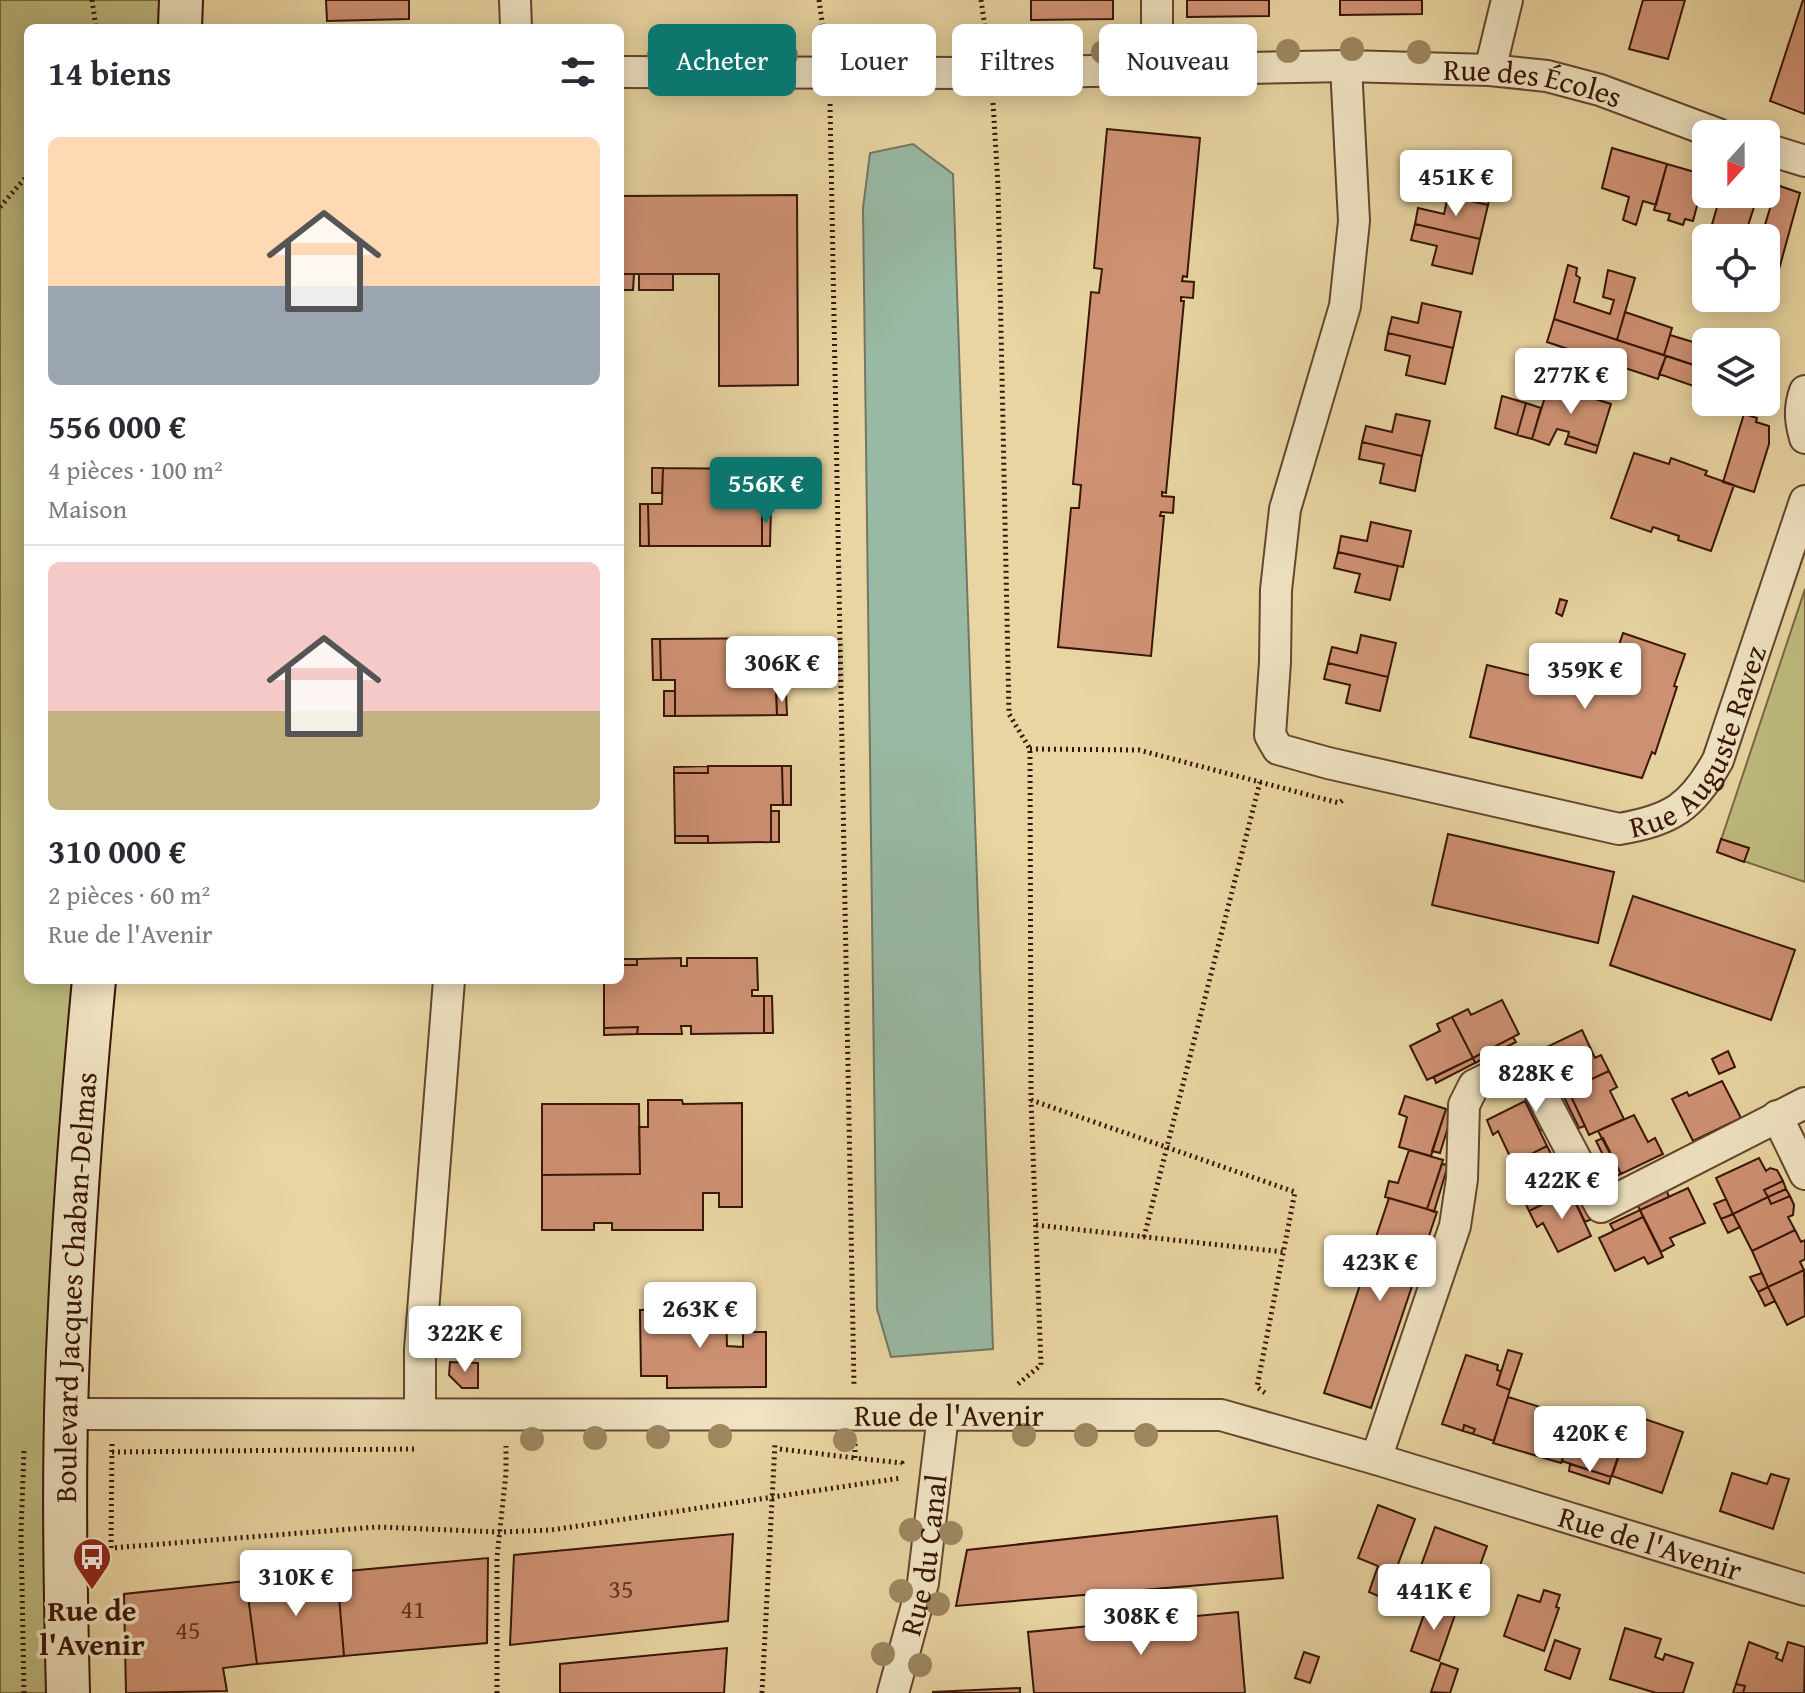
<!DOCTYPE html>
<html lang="fr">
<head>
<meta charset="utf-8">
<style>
	body { margin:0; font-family:"Gentium Book Plus",serif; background:#f2f2f3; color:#2b2b33; height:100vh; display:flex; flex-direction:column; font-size:30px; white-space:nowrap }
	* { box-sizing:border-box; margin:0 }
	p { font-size:26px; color:#7c7c81 }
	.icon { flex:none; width:44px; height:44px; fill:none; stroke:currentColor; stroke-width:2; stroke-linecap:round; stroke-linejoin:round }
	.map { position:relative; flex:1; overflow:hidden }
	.details { position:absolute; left:24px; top:24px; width:600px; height:960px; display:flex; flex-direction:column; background:#fff; border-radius:12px; box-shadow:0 4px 20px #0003 }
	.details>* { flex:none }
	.top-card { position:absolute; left:648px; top:24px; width:760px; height:72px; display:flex; gap:16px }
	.needle { width:52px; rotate:201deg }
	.tools { position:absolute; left:1692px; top:120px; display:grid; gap:16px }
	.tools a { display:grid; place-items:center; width:88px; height:88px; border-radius:12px; background:#fff; box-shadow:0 4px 20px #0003; font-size:40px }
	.price { position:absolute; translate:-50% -68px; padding:0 18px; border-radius:8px; background:#fff; color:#222; font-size:26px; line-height:52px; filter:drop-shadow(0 2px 4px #0008) }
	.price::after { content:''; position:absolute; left:50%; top:48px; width:24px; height:18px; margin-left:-12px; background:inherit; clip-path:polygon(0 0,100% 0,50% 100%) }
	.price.selected { background:#0f766e; color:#fff }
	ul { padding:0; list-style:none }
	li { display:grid; align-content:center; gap:16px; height:424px; padding:0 24px }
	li+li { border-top:2px solid #e1e1e2 }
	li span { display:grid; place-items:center; height:248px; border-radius:12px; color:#555 }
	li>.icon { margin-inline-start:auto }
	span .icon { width:144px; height:144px; fill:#fffc; stroke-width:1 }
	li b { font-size:34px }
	h2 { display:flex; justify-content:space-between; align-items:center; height:96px; padding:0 24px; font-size:34px }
	.tag { padding:0 28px; border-radius:12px; background:#fff; box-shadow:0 4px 20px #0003; font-size:28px; line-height:72px }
	.tag.selected { background:#0f766e; color:#fff }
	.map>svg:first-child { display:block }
</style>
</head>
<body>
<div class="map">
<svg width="1805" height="1693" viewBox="0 0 1805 1693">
	<rect width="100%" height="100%" fill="#e8d5a2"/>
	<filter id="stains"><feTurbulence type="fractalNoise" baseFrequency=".0025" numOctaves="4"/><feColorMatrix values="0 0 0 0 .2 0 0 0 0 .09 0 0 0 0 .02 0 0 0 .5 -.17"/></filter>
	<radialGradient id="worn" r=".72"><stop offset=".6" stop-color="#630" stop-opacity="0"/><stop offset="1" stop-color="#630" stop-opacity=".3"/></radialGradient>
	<!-- green -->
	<path fill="#bebb7f" stroke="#7b6843" stroke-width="2" d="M0 0H159L158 28H28V980H77L50 1693H0Z
		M1805 589V882L1717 852Z"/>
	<!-- water -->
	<path fill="#98b9a3" stroke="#727765" stroke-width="2" d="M913 144 953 174 993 1349 891 1357 877 1309 863 208 870 153Z"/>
	<!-- building -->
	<path fill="#cf9274" stroke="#381507" stroke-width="2" d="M326 0H409V19L327 21Z
		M1031 0H1113V19L1031 20Z
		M1187 0H1269V16L1187 17Z
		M1340 0H1422V14L1340 15Z
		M1643 0H1685L1668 59 1629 49Z
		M1803 0H1805V114L1770 101Z
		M1107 129 1200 138 1187 277 1183 276 1182 281 1194 282 1193 298 1181 297V301H1184L1166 493 1162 492V496L1174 497 1173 513 1161 512 1160 516H1164L1151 656 1058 647 1071 508H1079L1081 485 1073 484 1091 292 1099 293 1102 269 1094 268Z
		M1612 148 1667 164 1656 205 1643 201 1636 225 1623 220 1629 197 1602 188Z
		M1456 161 1495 170 1488 205 1422 190 1426 174 1452 180Z
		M1667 164 1705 175 1693 221 1685 219 1683 225 1668 220 1670 214 1654 210Z
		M1777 185 1800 193 1770 302 1758 298H1766V238H1761Z
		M797 195 798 385 719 386V274H620V196Z
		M1448 196 1488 205 1480 239 1415 224 1418 208 1444 214Z
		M1720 197 1754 207 1744 238H1708Z
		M1415 224 1480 239 1472 274 1432 265 1437 246 1411 240Z
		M1706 244V279L1697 276Z
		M1568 265 1577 268 1576 275 1580 278 1574 302 1610 314 1614 300 1603 297 1608 270 1635 278 1617 340 1554 319Z
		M620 274H634L633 290H620Z
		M639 274H673V290H639Z
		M1422 303 1461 312 1453 348 1388 333 1392 317 1418 323Z
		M1625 312 1672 328 1664 355 1617 340Z
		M1554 319 1666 356 1658 379 1547 342Z
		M1388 333 1453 348 1445 384 1406 375 1410 356 1385 350Z
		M1743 333 1759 338 1758 342H1740Z
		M1670 335 1706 346V369L1664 355Z
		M1666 356 1706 369 1702 389 1659 374Z
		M1549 384 1611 404 1598 446 1568 436 1569 432 1557 429 1549 445 1532 439Z
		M1502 396 1526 403 1517 435 1495 428Z
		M1526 403 1541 408 1532 439 1517 435Z
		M1396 414 1430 421 1422 456 1362 442 1366 426 1392 432Z
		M1744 414 1757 418 1756 422 1769 426V444L1754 492 1723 482Z
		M1568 436 1598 446 1596 453 1565 444Z
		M1362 442 1422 456 1415 491 1380 483 1384 464 1359 459Z
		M1634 453 1669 464 1671 458 1707 471 1705 475 1734 485 1711 551 1678 540 1679 536 1653 527 1651 532 1611 518Z
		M652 468H663L662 493H652Z
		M663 468 750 469V505H762V546H649L648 504H662Z
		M750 469H760V493H750Z
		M640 504H648L649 546H640Z
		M771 504 770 546H762V505Z
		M1371 522 1411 531 1403 567 1338 552 1341 536 1367 541Z
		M1338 552 1398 566 1390 600 1355 592 1360 574 1334 568Z
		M1560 599 1567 601 1562 616 1556 613Z
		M1623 633 1685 654 1674 686 1677 687 1655 754 1652 752 1642 778 1470 737 1487 665 1603 693Z
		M1361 635 1396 643 1388 677 1328 663 1332 647 1357 653Z
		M787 638 788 679 776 680 777 715 675 716V680H661L660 639Z
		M787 638H795L796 679H788Z
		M652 639H660L661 680H653Z
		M1328 663 1388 677 1380 711 1346 703 1350 685 1324 679Z
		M664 691H675V716H664Z
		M776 692H786L787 715H777Z
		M708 766H782L783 805H771V842L708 843V836H675L674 773H708Z
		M708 766V773H674V767Z
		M782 766H791V805H783Z
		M771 811H779V842H771Z
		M1448 834 1614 872 1598 943 1432 905Z
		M675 836H708V843H675Z
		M1721 839 1749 848 1744 862 1717 852Z
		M1633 896 1795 950 1771 1020 1610 965Z
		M681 958V966H687V958H757L758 990H752V996H764V1033L691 1034V1026H681L682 1034H637L638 1027 604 1028V980H620V965H637V959Z
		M620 959H637V965H620Z
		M764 996H772L773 1033H764Z
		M1502 1000 1519 1034 1473 1058 1452 1017 1468 1009 1471 1015Z
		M1452 1017 1473 1058 1427 1080 1410 1046 1440 1031 1437 1024Z
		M638 1027 637 1034 604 1035V1028Z
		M1582 1030 1595 1058 1601 1055 1609 1071 1568 1090 1547 1047Z
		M1513 1037 1516 1042 1475 1063 1473 1058Z
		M1728 1051 1735 1067 1719 1074 1712 1059Z
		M1549 1052 1568 1090 1562 1093 1543 1055Z
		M1473 1058 1475 1063 1436 1083 1434 1077Z
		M1609 1071 1617 1087 1610 1091 1624 1119 1589 1135 1568 1090Z
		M1722 1081 1741 1118 1693 1141 1672 1099 1687 1092 1689 1096Z
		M1568 1090 1585 1126 1579 1128 1562 1093Z
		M1405 1096 1446 1109 1431 1156 1399 1147 1407 1117 1399 1114Z
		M1532 1098 1546 1128 1540 1131 1525 1101Z
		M648 1100H682L683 1104 742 1103V1207H719V1193H703V1230H612V1223H594V1230H542V1175L640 1174 639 1127H648Z
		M1525 1101 1547 1146 1513 1163 1498 1131 1493 1135 1487 1120Z
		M542 1104H639L640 1174 542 1175Z
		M1446 1109 1453 1111 1440 1153 1432 1151Z
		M1634 1115 1648 1142 1655 1138 1663 1154 1621 1174 1598 1131Z
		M1730 1123 1732 1128 1695 1145 1693 1141Z
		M1603 1138 1621 1174 1614 1177 1596 1141Z
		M1547 1146 1570 1191 1529 1211 1522 1196 1527 1193 1513 1163Z
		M1409 1150 1443 1160 1427 1209 1385 1197 1389 1181 1398 1183Z
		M1562 1158 1577 1188 1570 1191 1555 1161Z
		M1759 1158 1766 1171 1770 1168 1777 1170 1783 1181 1764 1190 1768 1197 1733 1214 1716 1178Z
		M1442 1164 1448 1165 1434 1212 1427 1209Z
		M1783 1181 1786 1189 1768 1197 1764 1190Z
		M1577 1188 1592 1219 1585 1222 1570 1191Z
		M1688 1188 1705 1223 1670 1238 1674 1245 1661 1252 1640 1210Z
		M1666 1189 1669 1197 1640 1210 1636 1203Z
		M1786 1189 1790 1196 1771 1204 1768 1197Z
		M1570 1191 1591 1236 1558 1252 1543 1223 1537 1227 1529 1211Z
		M1790 1196 1794 1205 1793 1215 1788 1217 1795 1230 1752 1251 1733 1214 1768 1197 1771 1204Z
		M1389 1198 1437 1212 1371 1408 1324 1393Z
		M1726 1199 1733 1214 1721 1219 1714 1204Z
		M1640 1210 1643 1217 1614 1231 1610 1224Z
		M1733 1214 1740 1227 1728 1233 1721 1219Z
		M1643 1217 1663 1257 1648 1264 1644 1257 1615 1271 1599 1238Z
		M1795 1230 1801 1242 1805 1240V1259L1800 1262 1804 1270 1768 1287 1752 1251Z
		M1804 1270 1805 1316 1787 1325 1768 1287Z
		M1762 1273 1768 1287 1758 1292 1750 1277Z
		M1768 1287 1775 1301 1765 1306 1758 1292Z
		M726 1309 727 1346 743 1347V1332H766V1387L667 1388V1376H641L640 1310Z
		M1508 1350 1522 1354 1510 1390 1497 1385Z
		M1466 1355 1498 1365 1497 1370 1501 1371 1497 1385 1510 1390 1494 1441 1473 1434 1475 1429 1464 1425 1463 1431 1442 1424Z
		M450 1362 478 1363V1388H462L449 1375Z
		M1508 1397 1576 1418 1561 1463 1493 1443Z
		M1633 1415 1683 1432 1662 1493 1612 1476Z
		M1575 1422 1604 1432 1607 1425 1627 1431 1611 1477 1562 1461Z
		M1464 1425 1475 1429 1473 1434 1463 1431Z
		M1570 1464 1611 1477 1609 1484 1569 1471Z
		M1732 1473 1767 1484 1771 1474 1789 1479 1773 1529 1720 1511Z
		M1378 1505 1415 1519 1385 1599 1369 1592 1378 1566 1358 1558Z
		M1277 1516 1283 1578 956 1606 967 1550Z
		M1435 1527 1487 1546 1469 1596 1417 1577Z
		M733 1534 728 1621 510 1645 514 1555Z
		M488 1558 487 1643 344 1656 337 1572Z
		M337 1572 344 1656 257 1664 246 1581Z
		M246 1581 257 1664 223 1668 227 1691 126 1693 124 1594Z
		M1544 1590 1560 1595 1556 1607 1559 1608 1544 1651 1504 1636 1518 1595 1540 1602Z
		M1428 1603 1456 1612 1439 1661 1411 1651Z
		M1238 1612 1245 1693H1034L1028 1632Z
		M1625 1628 1661 1639 1655 1657 1663 1660 1665 1654 1693 1663 1683 1693H1656L1610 1679Z
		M1555 1640 1580 1649 1570 1679 1545 1670Z
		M1749 1642 1778 1653 1776 1658 1782 1661 1788 1642 1805 1647 1804 1693H1743L1745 1686 1736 1684Z
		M727 1648 724 1693H560V1664Z
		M1304 1652 1319 1657 1310 1683 1295 1678Z
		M1441 1663 1458 1669 1450 1693 1431 1692Z
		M1736 1684 1745 1686 1743 1693H1733Z
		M1020 1688V1693H933V1692Z"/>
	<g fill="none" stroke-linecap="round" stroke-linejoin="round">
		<defs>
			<g id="minor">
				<path d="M515 0 516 28"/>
				<path d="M1157 0V70"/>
				<path id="s1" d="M1346 66 1354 221 1345 306 1285 509 1276 590 1275 662 1270 735 1278 749 1328 763 1619 829C1672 820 1692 807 1718 760L1805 501"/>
				<path d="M1490 70 1507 0"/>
				<path id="s2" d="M620 72 991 73 1346 66 1490 70 1547 76 1600 90 1718 134"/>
				<path d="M1766 149 1805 161"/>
				<path d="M1805 391C1799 408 1800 420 1805 438"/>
				<path d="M1777 1116 1805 1174"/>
				<path id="s3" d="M67 1414 1221 1415 1376 1459 1805 1590"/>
				<path d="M420 1414V1350L449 980"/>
				<path d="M1376 1459 1455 1226 1462 1179 1464 1105 1474 1085 1495 1075H1515L1534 1080 1601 1207 1805 1103"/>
				<path id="s4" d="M893 1693 923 1583 943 1415"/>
			</g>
			<g id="secondary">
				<path d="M180 28 181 0"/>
				<path id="s5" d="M68 1693C65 1572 63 1451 69 1330 74 1213 83 1096 94 980"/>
			</g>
		</defs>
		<!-- minor casing -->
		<use href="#minor" stroke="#64452e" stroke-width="34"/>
		<!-- secondary casing -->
		<use href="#secondary" stroke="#381507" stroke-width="46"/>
		<!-- path -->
		<path stroke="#381507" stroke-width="5" stroke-dasharray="2 4" stroke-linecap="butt" d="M92 0 96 28
			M819 0 825 43
			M981 0 987 41
			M993 103 998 185 1009 714 1030 749 1031 1100 1041 1365 1018 1384
			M830 104 854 1386
			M0 207 28 175
			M1030 749 1139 750 1339 803 1343 800
			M1031 1100 1295 1192 1257 1387 1265 1393
			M1036 1225 1284 1252
			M1144 1237 1260 782
			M112 1444 111 1548 377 1527 501 1532 551 1530 901 1478
			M855 1444V1458L902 1463V1467
			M780 1449 855 1458
			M112 1452 414 1449
			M24 1693 21 1533 24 1451
			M497 1693V1557L506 1473V1446
			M762 1693 775 1443"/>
		<!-- minor -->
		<use href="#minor" stroke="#f0e4c3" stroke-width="30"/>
		<!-- secondary -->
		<use href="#secondary" stroke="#f0e4c3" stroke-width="42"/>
	</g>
	<!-- trees -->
	<g fill="#9d8761">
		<circle cx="1352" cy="49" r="12"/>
		<circle cx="1224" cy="51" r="12"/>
		<circle cx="1288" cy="51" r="12"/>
		<circle cx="1039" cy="52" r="12"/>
		<circle cx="1103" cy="52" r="12"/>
		<circle cx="1419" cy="52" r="12"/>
		<circle cx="851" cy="53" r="12"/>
		<circle cx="978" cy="53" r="12"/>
		<circle cx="724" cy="54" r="12"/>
		<circle cx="659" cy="55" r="12"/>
		<circle cx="786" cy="55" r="12"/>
		<circle cx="1024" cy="1435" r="12"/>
		<circle cx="1086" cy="1435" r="12"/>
		<circle cx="1146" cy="1435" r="12"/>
		<circle cx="720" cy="1436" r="12"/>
		<circle cx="658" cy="1437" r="12"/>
		<circle cx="595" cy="1438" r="12"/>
		<circle cx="532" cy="1439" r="12"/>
		<circle cx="845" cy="1440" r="12"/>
		<circle cx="911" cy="1530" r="12"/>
		<circle cx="951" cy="1533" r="12"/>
		<circle cx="901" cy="1591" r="12"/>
		<circle cx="938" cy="1604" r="12"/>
		<circle cx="883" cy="1654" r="12"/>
		<circle cx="920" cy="1665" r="12"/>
	</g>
	<!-- icons -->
	<defs>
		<symbol id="bus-pin" viewBox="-11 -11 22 30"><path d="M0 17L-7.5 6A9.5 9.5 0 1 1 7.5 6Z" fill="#8f2418" stroke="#f0e4c3"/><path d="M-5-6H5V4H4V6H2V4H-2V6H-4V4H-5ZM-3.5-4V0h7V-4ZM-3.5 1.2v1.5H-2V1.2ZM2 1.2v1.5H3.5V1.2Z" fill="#fff"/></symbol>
	</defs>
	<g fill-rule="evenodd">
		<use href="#bus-pin" x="70" y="1535" width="44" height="60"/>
	</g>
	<g text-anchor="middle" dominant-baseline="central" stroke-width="7" stroke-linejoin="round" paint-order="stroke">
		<!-- number labels -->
		<g font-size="26" fill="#5e3422">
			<text x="621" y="1588">35</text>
			<text x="413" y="1608">41</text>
			<text x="188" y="1629">45</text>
		</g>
		<!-- street labels -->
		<g font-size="30" fill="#381507" stroke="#f0e4c3">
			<text stroke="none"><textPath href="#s2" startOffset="914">Rue des Écoles</textPath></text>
			<text stroke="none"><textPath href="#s1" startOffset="1174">Rue Auguste Ravez</textPath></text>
			<text stroke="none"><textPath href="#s5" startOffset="406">Boulevard Jacques Chaban-Delmas</textPath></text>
			<text stroke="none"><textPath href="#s3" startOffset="882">Rue de l'Avenir</textPath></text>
			<text stroke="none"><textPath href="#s3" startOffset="1602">Rue de l'Avenir</textPath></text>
			<text stroke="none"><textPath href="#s4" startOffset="142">Rue du Canal</textPath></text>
		</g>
		<!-- poi labels -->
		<g font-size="30" font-weight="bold" fill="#381507" stroke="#f0e4c3">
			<text x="92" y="1610">Rue de<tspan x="92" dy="34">l'Avenir</tspan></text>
		</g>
	</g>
	<rect width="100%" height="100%" filter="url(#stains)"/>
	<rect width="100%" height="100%" fill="url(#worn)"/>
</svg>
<div class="tools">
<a><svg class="needle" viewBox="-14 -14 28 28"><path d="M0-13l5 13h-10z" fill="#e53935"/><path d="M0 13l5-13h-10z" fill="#7c7c81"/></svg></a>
<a><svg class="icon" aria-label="locate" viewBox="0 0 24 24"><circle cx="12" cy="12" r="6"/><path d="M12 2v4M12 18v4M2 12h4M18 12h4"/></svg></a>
<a><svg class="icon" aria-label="layers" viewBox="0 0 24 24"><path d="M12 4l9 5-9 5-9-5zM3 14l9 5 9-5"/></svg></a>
</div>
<b class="price" style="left:1456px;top:218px">451K €</b>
<b class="price" style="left:1571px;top:416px">277K €</b>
<b class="price selected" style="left:766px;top:525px">556K €</b>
<b class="price" style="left:782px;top:704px">306K €</b>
<b class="price" style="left:1585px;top:711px">359K €</b>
<b class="price" style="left:1536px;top:1114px">828K €</b>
<b class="price" style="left:1562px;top:1221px">422K €</b>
<b class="price" style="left:1380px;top:1303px">423K €</b>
<b class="price" style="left:700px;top:1350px">263K €</b>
<b class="price" style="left:465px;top:1374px">322K €</b>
<b class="price" style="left:1590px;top:1474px">420K €</b>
<b class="price" style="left:296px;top:1618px">310K €</b>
<b class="price" style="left:1434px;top:1632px">441K €</b>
<b class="price" style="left:1141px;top:1657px">308K €</b>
<div class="top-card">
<a class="tag selected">Acheter</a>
<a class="tag">Louer</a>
<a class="tag">Filtres</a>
<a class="tag">Nouveau</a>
</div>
<section class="details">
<h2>14 biens<svg class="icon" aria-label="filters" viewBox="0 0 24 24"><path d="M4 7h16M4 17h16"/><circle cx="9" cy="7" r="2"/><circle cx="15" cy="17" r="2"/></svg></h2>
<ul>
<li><span style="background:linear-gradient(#ffd9b3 60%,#9aa5b1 0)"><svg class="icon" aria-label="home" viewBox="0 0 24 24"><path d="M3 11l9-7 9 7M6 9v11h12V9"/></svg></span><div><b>556 000 €</b><p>4 pièces · 100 m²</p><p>Maison</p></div></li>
<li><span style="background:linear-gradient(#f6c9c9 60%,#c2b280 0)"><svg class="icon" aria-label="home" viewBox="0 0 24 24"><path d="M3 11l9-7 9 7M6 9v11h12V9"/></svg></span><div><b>310 000 €</b><p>2 pièces · 60 m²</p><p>Rue de l'Avenir</p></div></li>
</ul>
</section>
</div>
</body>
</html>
